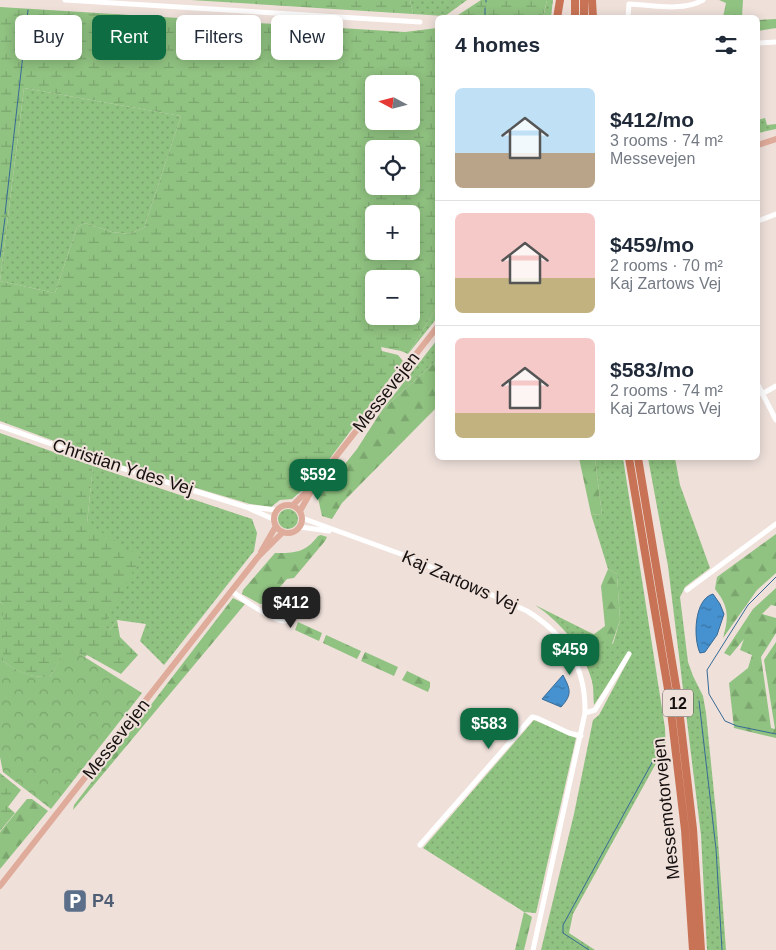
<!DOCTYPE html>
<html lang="en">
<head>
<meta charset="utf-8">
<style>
	body { margin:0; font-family:Arial,sans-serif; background:#f2f2f3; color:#1f2937; height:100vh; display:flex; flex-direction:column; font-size:19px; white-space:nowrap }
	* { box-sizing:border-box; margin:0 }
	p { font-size:16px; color:#747a83 }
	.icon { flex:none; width:28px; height:28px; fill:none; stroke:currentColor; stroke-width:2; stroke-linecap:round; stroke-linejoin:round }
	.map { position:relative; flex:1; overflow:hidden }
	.panel { position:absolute; left:435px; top:15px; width:325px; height:445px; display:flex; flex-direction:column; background:#fff; border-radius:8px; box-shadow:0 2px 12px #0003 }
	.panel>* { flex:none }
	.banner { position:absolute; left:15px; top:15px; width:345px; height:45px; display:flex; gap:10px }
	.needle { width:32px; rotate:277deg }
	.controls { position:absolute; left:365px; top:75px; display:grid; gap:10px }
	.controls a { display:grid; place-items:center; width:55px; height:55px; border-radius:8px; background:#fff; box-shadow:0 2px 12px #0003; font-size:25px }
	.price { position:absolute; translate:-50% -42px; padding:0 11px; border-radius:10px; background:#0e6d42; color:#fff; font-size:16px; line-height:32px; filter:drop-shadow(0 1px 2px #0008) }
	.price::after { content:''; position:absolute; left:50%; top:30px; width:15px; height:11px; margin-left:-8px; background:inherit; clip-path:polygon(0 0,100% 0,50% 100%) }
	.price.active { background:#222; color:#fff }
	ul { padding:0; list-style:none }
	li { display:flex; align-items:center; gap:15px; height:125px; padding:0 20px }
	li+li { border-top:1px solid #e0e1e3 }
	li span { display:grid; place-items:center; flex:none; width:140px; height:100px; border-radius:8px; color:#555 }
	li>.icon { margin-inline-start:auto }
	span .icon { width:60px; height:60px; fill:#fffc; stroke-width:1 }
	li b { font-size:21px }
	h2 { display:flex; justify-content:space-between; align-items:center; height:60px; padding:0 20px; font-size:21px }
	.chip { padding:0 18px; border-radius:8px; background:#fff; box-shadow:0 2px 12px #0003; font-size:18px; line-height:45px }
	.chip.active { background:#0e6d42; color:#fff }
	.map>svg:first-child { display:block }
</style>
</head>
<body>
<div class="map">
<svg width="776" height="950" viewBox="0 0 776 950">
	<defs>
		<pattern id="grass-dots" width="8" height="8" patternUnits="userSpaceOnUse" patternTransform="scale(1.25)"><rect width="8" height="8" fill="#90c281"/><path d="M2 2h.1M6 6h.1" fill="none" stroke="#7ba66e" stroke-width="1.8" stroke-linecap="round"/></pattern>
		<pattern id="forest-firs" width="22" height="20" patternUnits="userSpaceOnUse" patternTransform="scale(1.25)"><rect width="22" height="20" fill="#90c281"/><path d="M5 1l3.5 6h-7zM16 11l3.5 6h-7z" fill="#7ba66e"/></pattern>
		<pattern id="wetland-marsh" width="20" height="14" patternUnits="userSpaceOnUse" patternTransform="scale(1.25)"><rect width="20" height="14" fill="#90c281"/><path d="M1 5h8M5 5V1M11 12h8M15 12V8" fill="none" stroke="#7ba66e"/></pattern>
		<pattern id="park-crowns" width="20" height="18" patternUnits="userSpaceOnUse" patternTransform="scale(1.25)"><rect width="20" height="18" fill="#90c281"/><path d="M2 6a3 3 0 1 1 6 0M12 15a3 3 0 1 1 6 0" fill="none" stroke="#7ba66e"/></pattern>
		<pattern id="water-ripples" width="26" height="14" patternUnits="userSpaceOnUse" patternTransform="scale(1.25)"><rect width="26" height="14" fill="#4691cf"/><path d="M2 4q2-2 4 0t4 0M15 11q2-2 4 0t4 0" fill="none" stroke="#3975a6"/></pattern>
	</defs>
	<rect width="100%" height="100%" fill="#efe0da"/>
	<!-- grass -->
	<path fill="url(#grass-dots)" d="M410 0H467L445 16 413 14Z
		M547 0H553L551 17 543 18Z
		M24 88 181 116 144 228 129 234 112 232 85 223 77 227 55 293 0 281Z
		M765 118 767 125 776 124V129L758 133V120Z
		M437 307V318L408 354Z
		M437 340V360L382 410Z
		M595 458H623L665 728 666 751 659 758 573 914 569 933 595 950H541L574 814 593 720 599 715 631 655 629 652 594 705C593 697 594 689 592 681 583 649 562 623 535 605L613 644 620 620 617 574 608 569 591 514 602 515Z
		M648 458H675L680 485 710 568 685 587 680 597 688 662 693 676 703 696 706 713 716 813 726 950H707L701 835 685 705 668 566Z
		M93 466 252 519 257 533 254 551 164 665 140 641 146 624 117 620 110 630 102 626 87 523Z
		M278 519a10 10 0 1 1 20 0a10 10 0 1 1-20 0Z
		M534 720 576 738 536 913 524 912 423 848Z"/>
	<!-- forest -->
	<path fill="url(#forest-firs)" d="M719 0H743L742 17H723L726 3Z
		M776 19V28L758 31V20Z
		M437 360V407L342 503 332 519 322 516 318 498 357 449 382 410Z
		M579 458H595L602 515 591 514Z
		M776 534V573L757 590 723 638C729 616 729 607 715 589L717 577Z
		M321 535 327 537 325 541 294 578 287 579 265 604H260L242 594 243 590 275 553C295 553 305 553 318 536Z
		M608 569 617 574 620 620 612 644 593 635 605 626 601 586Z
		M776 588V606L771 605 762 614 776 618V633L761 657 771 728 775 729 764 660 776 642V738L734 728 729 683 748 668 752 655 740 650 744 639 730 656 724 653 753 609Z
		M233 598 245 604 73 810 74 805Z
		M298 622 322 633 319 641 295 630Z
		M326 635 361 651 357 659 323 643Z
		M365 652 398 667 394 676 361 661Z
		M407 671 430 682V687L428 692 402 680Z
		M27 799H32L48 811 0 869V832Z
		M524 912 532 917 524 950H515Z"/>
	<!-- wetland -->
	<path fill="url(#wetland-marsh)" fill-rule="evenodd" d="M191 0H410L413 14Z
		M481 0H547L543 17H455Z
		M0 7 405 32 437 28V307L408 354 401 351 381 347 382 351 398 355 403 361 313 481 292 499 280 500 271 507 250 504 122 466 0 421ZM374 84H411V121H374ZM24 88 181 116 144 228 129 234 112 232 85 223 77 227 55 293 0 281ZM374 149H411V186H374ZM374 214H411V251H374ZM374 279H411V316H374Z
		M0 433 93 466 87 523 141 557 103 626 110 630 117 620 120 637 138 655 121 674 87 655 85 657 67 647 50 677C31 678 17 672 3 661V604L0 602Z
		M0 773 21 790 8 807 15 813 0 831Z"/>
	<!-- park -->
	<path fill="url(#park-crowns)" d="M0 602 3 604V661C17 672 32 678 50 677L67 646 142 693 51 809 3 772 0 757Z"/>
	<!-- water -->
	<path fill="url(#water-ripples)" stroke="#376a95" d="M713 594 720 604 724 614 717 635 705 652 700 653C693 638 694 599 713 594Z
		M563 675C570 689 573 694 561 707L542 699Z"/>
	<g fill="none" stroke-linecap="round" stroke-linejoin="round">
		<!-- stream -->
		<path stroke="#376a95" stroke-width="1" d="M486 2V0
			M485 18V8
			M5 214 28 10
			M0 257 5 218
			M776 577 748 605 707 670 709 694 725 721 737 726 776 734
			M699 701 716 849 722 950
			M589 950 563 933V925L654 759"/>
		<!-- minor -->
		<path stroke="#fff" stroke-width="5" d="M65 0 420 22
			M628 18 629 4C652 5 682 12 703 0
			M758 43 776 42
			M758 221 776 214
			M758 385 776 420
			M762 394 776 386
			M0 426 109 464 246 507 273 519
			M249 507 276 510
			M302 518 409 557 527 611C566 635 586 667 585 713L533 950
			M300 527 329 531
			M687 590 776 524
			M232 591C239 597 276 623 285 621 287 620 290 618 291 616 294 612 293 608 291 604L286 602 272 606 266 613
			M585 713 595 710 629 654
			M420 845 532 717 537 718 569 733 581 736"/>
		<!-- major -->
		<path stroke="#dfab9a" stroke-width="6" d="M758 145 776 139
			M274 519a14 14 0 1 1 28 0a14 14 0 1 1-28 0Z
			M293 505 317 481 438 326
			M300 511 313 488
			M261 552 276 526
			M0 886 258 557 283 532"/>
		<!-- highway -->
		<path stroke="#c97356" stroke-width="8" d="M584 0V18
			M592 0 593 18
			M557 18 560 0
			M575 18V0
			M629 458 669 695 685 830 693 950
			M638 458 677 692 693 829 701 950"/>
	</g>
	<!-- icons -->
	<defs>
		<symbol id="parking-square" viewBox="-11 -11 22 22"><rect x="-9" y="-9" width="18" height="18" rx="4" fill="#5c6f8a" stroke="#efe0da"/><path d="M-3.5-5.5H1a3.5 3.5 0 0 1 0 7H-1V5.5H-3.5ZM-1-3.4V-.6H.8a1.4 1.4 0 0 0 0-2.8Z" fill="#fff"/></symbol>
	</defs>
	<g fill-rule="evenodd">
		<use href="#parking-square" x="61" y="887" width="28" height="28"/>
	</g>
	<g text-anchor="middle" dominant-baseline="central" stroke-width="4" stroke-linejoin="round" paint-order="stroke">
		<!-- shield labels -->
		<rect fill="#efe0da" stroke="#564e4c" stroke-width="1" x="663" y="689.5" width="30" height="27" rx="4"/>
		<g font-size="16" font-weight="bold" fill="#15100f">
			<text x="678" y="703">12</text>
		</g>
		<!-- street labels -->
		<g font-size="18" fill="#15100f" stroke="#efe0da">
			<text transform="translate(386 392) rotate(-52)">Messevejen</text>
			<text transform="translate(123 467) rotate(18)">Christian Ydes Vej</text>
			<text transform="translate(460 581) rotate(24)">Kaj Zartows Vej</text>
			<text transform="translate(116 739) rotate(-52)">Messevejen</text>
			<text transform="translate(666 809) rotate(-96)">Messemotorvejen</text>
		</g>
		<!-- service labels -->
		<g font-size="18" font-weight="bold" fill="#4e5e75" stroke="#efe0da" text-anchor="start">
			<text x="92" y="901">P4</text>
		</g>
	</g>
</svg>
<div class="controls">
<a><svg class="needle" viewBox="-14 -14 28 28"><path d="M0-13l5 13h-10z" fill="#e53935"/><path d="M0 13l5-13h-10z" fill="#747a83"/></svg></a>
<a><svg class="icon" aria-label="locate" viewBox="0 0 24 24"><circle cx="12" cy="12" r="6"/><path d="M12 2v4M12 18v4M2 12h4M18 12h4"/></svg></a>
<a>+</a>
<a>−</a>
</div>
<b class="price" style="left:318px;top:501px">$592</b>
<b class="price active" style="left:291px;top:629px">$412</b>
<b class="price" style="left:570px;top:676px">$459</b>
<b class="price" style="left:489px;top:750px">$583</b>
<div class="banner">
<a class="chip">Buy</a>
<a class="chip active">Rent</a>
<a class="chip">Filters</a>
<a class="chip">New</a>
</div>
<section class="panel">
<h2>4 homes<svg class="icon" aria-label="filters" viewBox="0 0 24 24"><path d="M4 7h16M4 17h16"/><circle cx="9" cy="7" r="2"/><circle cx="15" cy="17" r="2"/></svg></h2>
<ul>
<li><span style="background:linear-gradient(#bfe0f5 65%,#b9a48a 0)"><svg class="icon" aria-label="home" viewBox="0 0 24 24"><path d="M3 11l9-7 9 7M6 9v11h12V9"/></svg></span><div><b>$412/mo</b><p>3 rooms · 74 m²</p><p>Messevejen</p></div></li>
<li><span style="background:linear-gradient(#f6c9c9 65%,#c2b280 0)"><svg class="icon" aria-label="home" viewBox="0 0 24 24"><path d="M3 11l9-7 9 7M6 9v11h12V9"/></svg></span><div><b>$459/mo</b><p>2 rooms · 70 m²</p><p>Kaj Zartows Vej</p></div></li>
<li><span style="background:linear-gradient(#f6c9c9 75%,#c2b280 0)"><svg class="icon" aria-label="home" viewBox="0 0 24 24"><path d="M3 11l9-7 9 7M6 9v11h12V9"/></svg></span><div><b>$583/mo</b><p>2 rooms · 74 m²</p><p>Kaj Zartows Vej</p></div></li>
</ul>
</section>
</div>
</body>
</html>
